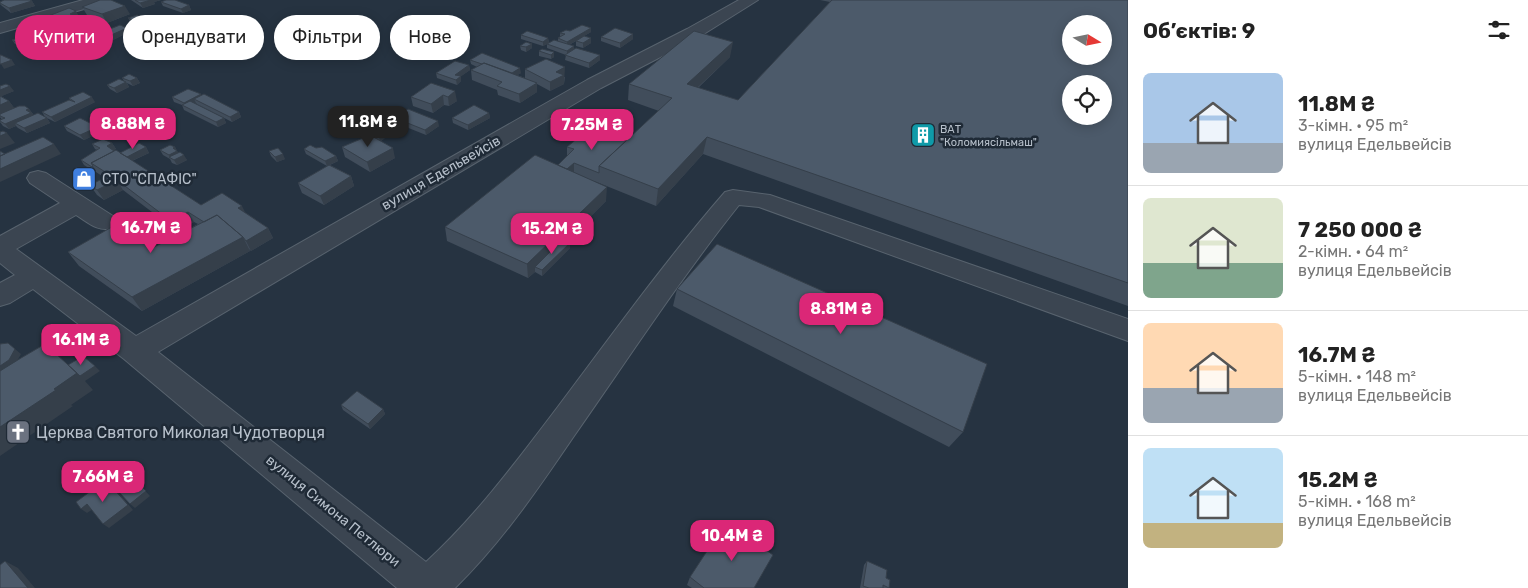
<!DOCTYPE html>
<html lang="uk">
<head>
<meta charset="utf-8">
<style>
	body { margin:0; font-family:Rubik,sans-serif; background:#f2f2f2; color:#222; height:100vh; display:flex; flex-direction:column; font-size:19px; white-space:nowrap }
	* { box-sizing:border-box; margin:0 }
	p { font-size:16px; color:#767676 }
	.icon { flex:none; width:28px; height:28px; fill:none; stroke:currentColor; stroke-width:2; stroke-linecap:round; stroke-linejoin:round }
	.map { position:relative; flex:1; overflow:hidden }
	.side { display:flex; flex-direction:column; background:#fff; width:400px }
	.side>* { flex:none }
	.banner { position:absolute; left:15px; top:15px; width:475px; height:45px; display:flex; gap:10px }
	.needle { width:32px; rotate:100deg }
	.controls { position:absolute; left:1062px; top:15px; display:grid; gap:10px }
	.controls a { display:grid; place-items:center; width:50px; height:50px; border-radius:50%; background:#fff; box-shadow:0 2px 12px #0003; font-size:25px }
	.price { position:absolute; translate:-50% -42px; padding:0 11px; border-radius:10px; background:#db2777; color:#fff; font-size:16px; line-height:32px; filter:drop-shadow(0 1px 2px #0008) }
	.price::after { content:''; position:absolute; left:50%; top:30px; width:15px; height:11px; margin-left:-8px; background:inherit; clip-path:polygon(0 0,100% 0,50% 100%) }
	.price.current { background:#222; color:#fff }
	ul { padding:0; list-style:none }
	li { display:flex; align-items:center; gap:15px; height:125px; padding:0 15px }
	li+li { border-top:1px solid #e0e0e0 }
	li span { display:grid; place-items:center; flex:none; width:140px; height:100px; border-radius:8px; color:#555 }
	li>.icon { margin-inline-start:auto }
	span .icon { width:60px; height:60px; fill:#fffc; stroke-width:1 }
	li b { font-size:21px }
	h2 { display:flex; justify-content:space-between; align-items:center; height:60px; padding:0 15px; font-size:21px }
	.pill { padding:0 18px; border-radius:22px; background:#fff; box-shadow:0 2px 12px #0003; font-size:18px; line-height:45px }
	.pill.current { background:#db2777; color:#fff }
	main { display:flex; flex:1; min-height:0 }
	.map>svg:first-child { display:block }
</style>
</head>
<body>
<main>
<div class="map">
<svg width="1128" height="588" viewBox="0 0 1128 588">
	<rect width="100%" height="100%" fill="#263341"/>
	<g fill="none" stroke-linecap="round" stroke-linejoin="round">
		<defs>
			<path id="minor" d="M83 0H108L105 3 0 33V23Z
				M739 0H758L699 37 601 88 158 352 426 562C476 516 516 462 557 408 612 335 665 261 725 192L733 190 770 195 1128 319V341L759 207 739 205C680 279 628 359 574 436 538 489 501 543 455 588H397L124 359 33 289 10 303 0 306V283L15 275 0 263V236L60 203 30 183 27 178 30 173 38 171 46 173 113 216 116 222 113 228C97 232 89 223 76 215L16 249 136 336 587 80 687 29Z"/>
		</defs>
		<!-- minor casing -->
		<use href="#minor" stroke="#58636e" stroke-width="2"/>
		<!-- minor -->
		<use href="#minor" fill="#3b4551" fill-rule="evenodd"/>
	</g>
	<!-- wall -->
	<path fill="#414d5b" d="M131 0H161L154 2 155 4 143 8Z
		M820 0H1128V306L703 154 656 206 594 181 606 201 566 241 570 243V248L542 276 535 272 528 278 447 241 445 227 558 165 567 156V147L585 139 626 141 659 111 628 100 629 84 730 57 698 88 738 100 830 2Z
		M32 1 35 6 11 13 2 6 0 4V2Z
		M161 2 189 5 191 10 183 13 163 6Z
		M82 7 130 14 107 23 87 15Z
		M80 18 97 28 103 32 127 28 129 32 111 41 103 38 101 35 94 37 97 39 102 48H100L103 54 91 59 64 47 58 38 78 36 82 34 70 29 57 34 43 28 38 20Z
		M128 18 153 24 144 28 131 23Z
		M591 28V32L584 36 591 38V43L583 48 576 46V41L583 37 569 45 574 46V49L600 55V60L589 68 565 60 566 55 547 48V44L558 41V38L560 37V33Z
		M521 35 548 38 549 43 543 46 521 39Z
		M601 37 633 39 620 48 601 41Z
		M12 40 53 48 56 52 45 56 38 52 32 54 15 44Z
		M520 46 532 48 526 52 521 50Z
		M542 49 554 57 551 59 539 56V51Z
		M470 60 521 73 517 75 525 78V69L565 77 564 84 550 91 537 84V92L520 103 498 95 497 90 472 80 471 70 477 67 471 64Z
		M469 65 470 70 461 76V81L457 85 437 78 436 73Z
		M122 78H137L140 83 133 86 127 83 129 87 117 93 110 89 107 85 124 81Z
		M431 83 457 101 449 106 444 105 433 113 413 106 411 97Z
		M0 86 14 91 1 96 9 101 14 108 29 109 33 114H32L33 115 47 118 50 123 27 133 18 128 16 126 9 129 3 126 0 122V120H2L0 117Z
		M201 94V96L239 112 241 117 232 122 197 104 196 103H195L224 118 226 123 218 127 184 110 182 105 174 102 172 97Z
		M69 98 95 102 55 122 45 117 42 112 70 100Z
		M489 113 490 118 468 130 453 123 452 118Z
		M395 118 439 126 426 135 396 123Z
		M64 126 98 127 101 132 84 140 67 131Z
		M390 128 391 133 381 141 395 158 370 172 345 157 342 147 370 135 369 133Z
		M112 143 116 149 112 150 120 153 146 147 149 153 132 161 201 205 246 213 268 228 273 238 251 251 249 249 250 251 142 311 79 266 68 252 154 247 198 224 194 222 177 231 123 190 104 200 97 195 90 185 105 178 96 172H95L84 165 81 160 97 150 95 149 92 144Z
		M175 147 178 153 187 160 177 165 172 163 170 159 163 155 160 150Z
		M316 148 336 156 338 161 330 165 351 176 354 186 324 205 302 193 298 183 327 166 306 154 304 149Z
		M269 151 285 159 277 162 271 156Z
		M677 289 963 432 949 447 673 306Z
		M341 405 383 409 385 414 370 429 343 410Z
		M867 561 886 578 889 588H860L864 565Z
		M690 577 754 588H692L687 585Z"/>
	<!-- shaded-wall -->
	<path fill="#353f4a" d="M151 0H161L154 2 155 4 143 8 140 3Z
		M32 1 35 6 11 13 9 8Z
		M189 5 191 10 183 13 181 9Z
		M125 6 130 14 107 23 102 14Z
		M76 11 81 20 70 14Z
		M151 20 153 24 144 28 142 24Z
		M65 21 70 29 57 34 52 26Z
		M95 24 99 30 101 29 104 34 100 33 101 35 92 38 89 34 86 32 83 28Z
		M127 28 129 32 111 41 109 36Z
		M591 28V32L567 46V42Z
		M633 34V39L620 48V43Z
		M548 38 549 43 543 46V42Z
		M591 38V43L583 48V43Z
		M97 39 102 48H100L103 54 91 59 86 50 91 41Z
		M733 42 730 57 684 100 687 84Z
		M532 44V48L526 52V47Z
		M574 46V51L567 55V51Z
		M35 47 38 52 32 54 29 49Z
		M53 48 56 52 45 56 42 51Z
		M554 52V57L551 59V55Z
		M600 55V60L589 68V63Z
		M12 60 15 65 4 69 1 64Z
		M469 65 470 70 456 80 455 75Z
		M565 67 564 84 550 91V82L556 72Z
		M520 68 521 73 510 80 509 75Z
		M461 76V81L457 85 456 80Z
		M137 78 140 83 133 86 130 81Z
		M126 82 129 87 117 93 114 88Z
		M537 83V92L520 103 519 94Z
		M10 86 14 91 0 97V90Z
		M455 91 457 101 449 106 448 97Z
		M201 94 203 99H194L196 103 187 107 184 103Z
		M443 95 444 105 433 113 431 104Z
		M92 97 95 102 55 122 51 117Z
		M9 101 16 110 0 116V105Z
		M29 109 33 114H32L34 118 15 123 16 126 9 129 5 124Z
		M239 112 241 117 232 122 230 117Z
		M489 113 490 118 468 130V125Z
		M47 118 50 123 27 133 24 128Z
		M224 118 226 123 218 127 216 122Z
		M438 121 439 126 426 135 425 130Z
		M98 127 101 132 84 140 80 135Z
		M390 128 391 133 380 142 379 137Z
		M7 133 15 143 0 149V136Z
		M707 137 703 154 656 206 658 189Z
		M112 143 116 149 110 152 107 146Z
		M54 144 61 154 0 182V169Z
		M146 147 149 153 129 162 126 157Z
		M175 147 180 156 171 158 169 155 173 148Z
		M393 148 395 158 370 172 367 162Z
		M283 154 285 159 277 162 275 157Z
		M184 155 187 160 177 165 174 160Z
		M336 156 338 161 327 166 325 161Z
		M574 163V173L565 171Z
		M93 166 96 172H95L92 167Z
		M351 176 354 186 324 205 320 196Z
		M117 180 123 190 104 200 97 190Z
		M607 187 606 201 538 268 535 267V272L528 278 527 264Z
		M242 206 247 216 238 208Z
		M188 212 194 222 177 231 171 221Z
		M268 228 273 238 251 251 246 241Z
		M243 237 250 251 142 311 132 297Z
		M570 243V248L542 276V270Z
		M15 349 21 354 15 365 0 375V366Z
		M95 366 100 371 85 381 93 390 71 405 73 406 0 456V427L77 373Z
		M383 409 385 414 370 429 368 424Z
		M133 478 150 496 135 508 130 504Z
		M112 487 118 492 133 510 109 528 103 524Z
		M87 504 93 509 87 513 81 509Z
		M5 561 18 568 35 588H28Z"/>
	<!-- building -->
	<path fill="#4c5a6a" stroke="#353f4a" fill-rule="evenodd" d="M4 0H30L32 1 9 8 0 3V2Z
		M100 0H111L125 6 102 14 82 7Z
		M135 0H151L140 3Z
		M166 0H175L189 5 181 9 161 2Z
		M832 0H1128V283L707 137 658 189 599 166 672 98 629 84 694 31 733 42 687 84 738 100ZM1071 24H1104V56H1071ZM1071 84H1104V116H1071Z
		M69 8 76 11 70 14 95 24 83 28 65 21 52 26 38 20Z
		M137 15 151 20 142 24 128 18Z
		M120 25 127 28 109 36 100 33Z
		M582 25 591 28 567 42 558 38 565 34 560 33 566 30 570 31Z
		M97 28 101 29 89 34 86 32Z
		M615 28 633 34 620 43 601 37Z
		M527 31 548 38 543 42 521 35Z
		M72 33 78 36 85 33 97 39 91 41 98 45 86 50 58 38Z
		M28 34 53 48 42 51 35 47 29 49 12 40Z
		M584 36 591 38 583 43 576 41Z
		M554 40 574 46 567 51 547 44Z
		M526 42 532 44 526 47 520 46Z
		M576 48 600 55 589 63 565 55Z
		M542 49 554 52 551 55 539 51Z
		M482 53 520 68 512 73 484 63 482 64 470 60Z
		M0 55H1L12 60 1 64H0Z
		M546 59 565 67 556 72 564 75 550 82 525 69Z
		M455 61 469 65 455 75 461 76 456 80 436 73Z
		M484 63 537 83 519 94 497 86 502 82 471 70Z
		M129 74 137 78 130 81 122 78Z
		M119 79 126 82 114 88 107 85Z
		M431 83 455 91 448 97 443 95 431 104 411 97Z
		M6 84 10 86 0 90V86Z
		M188 89 201 94 184 103 172 97Z
		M83 92 92 97 51 117 42 112 69 100 75 102 69 98Z
		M204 94 239 112 230 117 194 99Z
		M0 96 9 101 0 105Z
		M190 101 224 118 216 122 182 105Z
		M474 105 489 113 468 125 452 118Z
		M19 106H25L29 109 26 110 31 113 5 124 0 121V120L5 118 0 116V114Z
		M408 109 438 121 425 130 395 118Z
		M38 113 47 118 24 128 15 123Z
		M80 118 98 127 80 135 64 126Z
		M381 125 390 128 379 137 369 133Z
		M596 130 626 141 599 166V173L574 163 567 169 558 165 574 149 567 147 579 137 585 139Z
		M3 131 7 133 0 136V132Z
		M370 135 393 148 367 162 342 147Z
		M43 137 54 144 0 169V156Z
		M103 139 112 143 107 146 114 151 91 163 93 166 92 167 81 160 100 148 92 144Z
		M139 143 146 147 127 157 120 153Z
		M170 145 175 147 173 148 177 151 169 155 160 150Z
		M310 145 316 148 322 147 336 156 325 161 304 149Z
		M278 148 283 154 275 157 269 151Z
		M116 150 201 205 222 193 242 206 238 208 268 228 246 241 243 237 217 215 204 222 188 212 171 221 117 180 97 190 90 185 110 175 91 163Z
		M0 151 5 154 0 156Z
		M180 152 184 155 174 160 169 157Z
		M535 155 607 187 527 264 445 227Z
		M329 165 351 176 320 196 298 183Z
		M217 215 243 237 132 297 68 252 117 224 154 247Z
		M562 240 570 243 542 270 535 267Z
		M717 244 987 364 963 432 677 289Z
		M8 343 15 349 9 360 0 366V344Z
		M45 344 77 373 54 389 56 390 0 427V371L21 358Z
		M83 356 95 366 80 376 68 365Z
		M357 391 383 409 368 424 341 405Z
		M133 478 146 491 130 504 117 490Z
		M99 485 105 492 112 487 128 505 103 524 87 504 81 509 76 502Z
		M726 522 773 555 754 588H704L690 577Z
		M5 561 28 588H0V565Z
		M867 561 887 570 886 578 890 580 889 588 883 585V588H869L863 586Z"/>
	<!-- icons -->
	<defs>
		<symbol id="building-square" viewBox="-11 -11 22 22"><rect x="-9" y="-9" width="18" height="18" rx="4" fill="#0f9aa8" stroke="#1f2a36"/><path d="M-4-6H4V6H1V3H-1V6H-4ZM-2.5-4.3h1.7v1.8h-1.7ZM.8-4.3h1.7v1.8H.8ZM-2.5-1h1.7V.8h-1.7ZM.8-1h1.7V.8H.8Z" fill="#fff"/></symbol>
		<symbol id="shop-square" viewBox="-11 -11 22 22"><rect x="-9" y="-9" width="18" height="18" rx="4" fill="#3f7fe0" stroke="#1f2a36"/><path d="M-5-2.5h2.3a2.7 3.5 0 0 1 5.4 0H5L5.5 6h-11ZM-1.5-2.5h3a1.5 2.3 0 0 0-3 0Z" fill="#fff"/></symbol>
		<symbol id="church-square" viewBox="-11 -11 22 22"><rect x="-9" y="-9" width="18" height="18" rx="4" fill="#6b7280" stroke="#1f2a36"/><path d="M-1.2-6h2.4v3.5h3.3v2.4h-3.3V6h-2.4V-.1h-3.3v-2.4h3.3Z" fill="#fff"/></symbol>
	</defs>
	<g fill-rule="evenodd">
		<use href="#building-square" x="909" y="121" width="28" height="28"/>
		<use href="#shop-square" x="70" y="165" width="28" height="28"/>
		<use href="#church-square" x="4" y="418" width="28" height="28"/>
	</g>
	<g text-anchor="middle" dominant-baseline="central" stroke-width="5" stroke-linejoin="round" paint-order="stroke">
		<!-- far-poi labels -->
		<g font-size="11" fill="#b7c0cb" stroke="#1f2a36" text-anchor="start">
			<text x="940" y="129">ВАТ<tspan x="940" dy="13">"Коломиясільмаш"</tspan></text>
		</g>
		<!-- street labels -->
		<g font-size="14" fill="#b7c0cb" stroke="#1f2a36">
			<text transform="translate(441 173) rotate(-30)">вулиця Едельвейсів</text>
			<text transform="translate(333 511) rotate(39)">вулиця Симона Петлюри</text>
		</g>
		<!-- poi labels -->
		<g font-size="14" fill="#b7c0cb" stroke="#1f2a36" text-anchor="start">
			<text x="102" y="179">СТО "СПАФІС"</text>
		</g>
		<!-- near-poi labels -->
		<g font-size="16" fill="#b7c0cb" stroke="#1f2a36" text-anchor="start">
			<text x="36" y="432">Церква Святого Миколая Чудотворця</text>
		</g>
	</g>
</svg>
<div class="controls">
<a><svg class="needle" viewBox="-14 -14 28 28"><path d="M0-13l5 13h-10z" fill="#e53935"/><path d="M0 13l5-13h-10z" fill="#767676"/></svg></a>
<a><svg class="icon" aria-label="locate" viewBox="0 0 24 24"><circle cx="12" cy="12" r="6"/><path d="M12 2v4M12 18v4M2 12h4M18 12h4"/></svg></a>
</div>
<b class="price current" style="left:368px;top:148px">11.8M ₴</b>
<b class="price" style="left:133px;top:150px">8.88M ₴</b>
<b class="price" style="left:592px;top:151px">7.25M ₴</b>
<b class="price" style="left:151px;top:254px">16.7M ₴</b>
<b class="price" style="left:552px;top:255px">15.2M ₴</b>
<b class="price" style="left:841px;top:335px">8.81M ₴</b>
<b class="price" style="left:81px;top:366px">16.1M ₴</b>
<b class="price" style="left:103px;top:503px">7.66M ₴</b>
<b class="price" style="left:732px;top:562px">10.4M ₴</b>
<div class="banner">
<a class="pill current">Купити</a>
<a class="pill">Орендувати</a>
<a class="pill">Фільтри</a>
<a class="pill">Нове</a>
</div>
</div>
<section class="side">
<h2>Об’єктів: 9<svg class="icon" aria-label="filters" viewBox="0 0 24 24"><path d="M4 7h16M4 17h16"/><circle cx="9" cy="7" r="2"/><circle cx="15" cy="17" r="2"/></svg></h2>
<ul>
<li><span style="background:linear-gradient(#a9c7e8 70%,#9aa5b1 0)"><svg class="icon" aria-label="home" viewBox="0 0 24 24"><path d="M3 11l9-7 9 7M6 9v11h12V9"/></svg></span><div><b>11.8M ₴</b><p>3-кімн. · 95 m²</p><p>вулиця Едельвейсів</p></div></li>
<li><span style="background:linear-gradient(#dfe7d0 65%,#7fa58c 0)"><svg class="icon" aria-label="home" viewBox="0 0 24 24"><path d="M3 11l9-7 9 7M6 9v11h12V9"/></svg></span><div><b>7 250 000 ₴</b><p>2-кімн. · 64 m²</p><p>вулиця Едельвейсів</p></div></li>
<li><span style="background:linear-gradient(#ffd9b3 65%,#9aa5b1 0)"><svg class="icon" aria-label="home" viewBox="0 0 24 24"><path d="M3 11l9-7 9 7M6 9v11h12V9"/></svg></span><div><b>16.7M ₴</b><p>5-кімн. · 148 m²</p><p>вулиця Едельвейсів</p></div></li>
<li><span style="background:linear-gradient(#bfe0f5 75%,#c2b280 0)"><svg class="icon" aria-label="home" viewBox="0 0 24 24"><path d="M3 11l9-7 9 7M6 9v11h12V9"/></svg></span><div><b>15.2M ₴</b><p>5-кімн. · 168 m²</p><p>вулиця Едельвейсів</p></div></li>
</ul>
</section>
</main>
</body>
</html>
